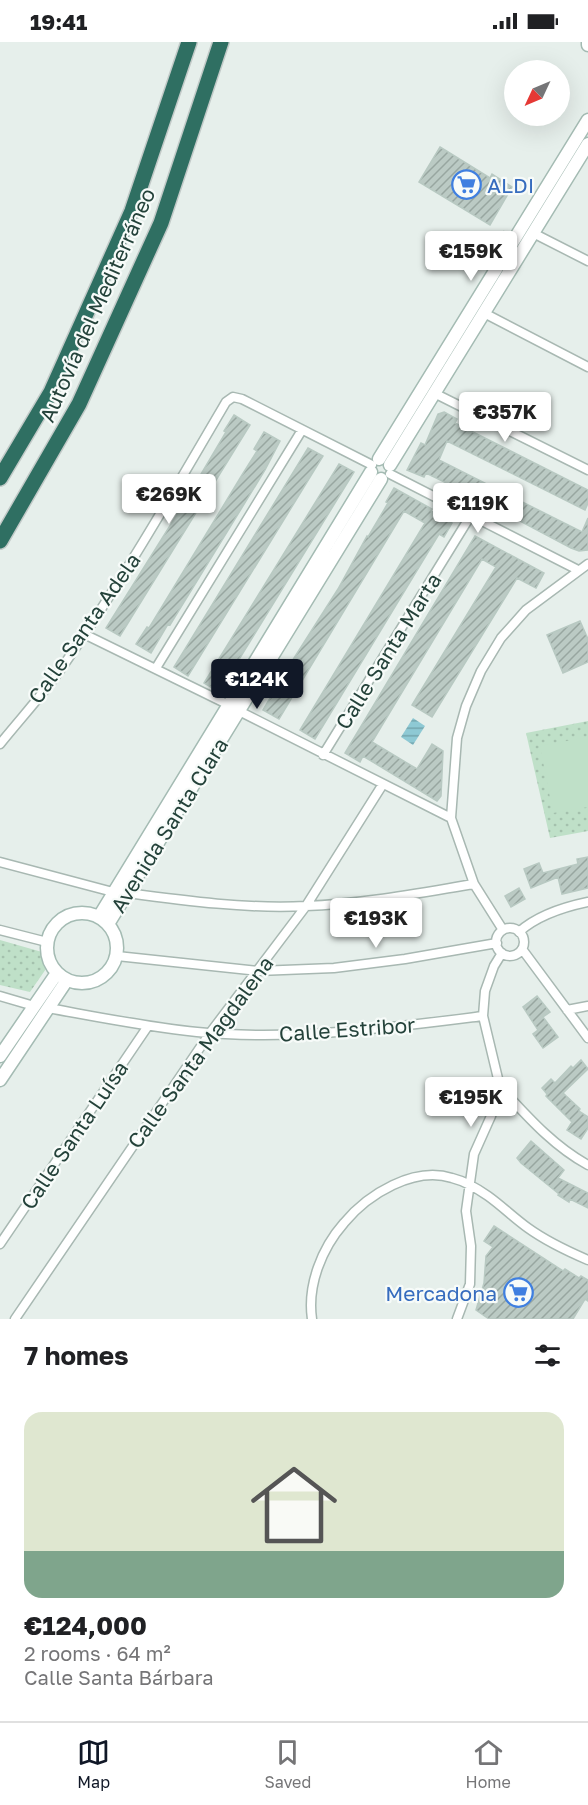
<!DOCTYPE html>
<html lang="en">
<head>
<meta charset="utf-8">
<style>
	body { margin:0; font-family:"Golos Text",sans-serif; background:#f6f6f6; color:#202124; height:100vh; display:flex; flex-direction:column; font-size:22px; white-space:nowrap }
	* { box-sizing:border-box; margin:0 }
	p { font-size:20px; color:#757577 }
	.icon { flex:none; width:33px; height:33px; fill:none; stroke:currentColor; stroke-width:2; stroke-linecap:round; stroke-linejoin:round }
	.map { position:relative; height:1277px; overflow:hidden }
	.sheet { display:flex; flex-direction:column; background:#fff; flex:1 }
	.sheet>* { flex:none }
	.needle { width:39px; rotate:226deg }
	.tools { position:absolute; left:504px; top:18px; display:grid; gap:12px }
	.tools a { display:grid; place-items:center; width:66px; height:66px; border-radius:50%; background:#fff; box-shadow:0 6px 24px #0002; font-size:30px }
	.price { position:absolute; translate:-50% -51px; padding:0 14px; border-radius:6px; background:#fff; color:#222; font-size:20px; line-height:39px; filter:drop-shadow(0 2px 3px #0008) }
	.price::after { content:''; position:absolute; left:50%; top:36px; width:18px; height:14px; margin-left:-9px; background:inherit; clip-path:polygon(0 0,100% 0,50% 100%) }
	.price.on { background:#111827; color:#fff }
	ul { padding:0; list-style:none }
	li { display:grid; align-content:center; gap:12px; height:318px; padding:0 24px }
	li+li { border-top:2px solid #e0e0e0 }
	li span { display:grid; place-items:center; height:186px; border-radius:18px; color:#555 }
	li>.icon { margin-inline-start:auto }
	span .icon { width:108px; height:108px; fill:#fffc; stroke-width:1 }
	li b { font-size:26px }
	h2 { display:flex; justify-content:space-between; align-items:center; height:72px; padding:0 24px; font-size:26px }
	.status { display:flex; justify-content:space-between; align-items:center; height:42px; padding:0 30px; background:#fff; direction:ltr }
	.status svg { height:16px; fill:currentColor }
	.tabs { display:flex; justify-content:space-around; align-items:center; height:84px; border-top:2px solid #e0e0e0; background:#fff; font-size:16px; color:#757577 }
	.tabs a { display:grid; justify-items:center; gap:3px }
	.tabs .on { color:#111827 }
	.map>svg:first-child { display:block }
</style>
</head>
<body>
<div class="status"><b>19:41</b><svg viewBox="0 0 49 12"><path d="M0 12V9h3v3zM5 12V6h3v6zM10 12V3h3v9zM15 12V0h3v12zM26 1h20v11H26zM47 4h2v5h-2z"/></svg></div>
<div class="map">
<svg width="588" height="1277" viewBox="0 0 588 1277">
	<defs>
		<pattern id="green-dots" width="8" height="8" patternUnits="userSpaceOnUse" patternTransform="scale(1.5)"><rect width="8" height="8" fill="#bfe0c8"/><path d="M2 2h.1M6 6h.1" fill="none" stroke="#a4c1ad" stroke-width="1.8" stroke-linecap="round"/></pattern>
		<pattern id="water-rules" width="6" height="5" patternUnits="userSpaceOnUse" patternTransform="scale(1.5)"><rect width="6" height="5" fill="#8ec9d4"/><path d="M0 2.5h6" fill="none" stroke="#74a5ad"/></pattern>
		<pattern id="building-hatch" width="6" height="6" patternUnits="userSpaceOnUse" patternTransform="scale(1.5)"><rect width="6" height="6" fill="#bbcac4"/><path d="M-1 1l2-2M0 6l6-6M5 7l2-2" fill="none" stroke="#98a6a0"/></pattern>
	</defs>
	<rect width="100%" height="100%" fill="#e6efeb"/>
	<!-- green -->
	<path fill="url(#green-dots)" d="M588 679V789L550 796 526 691Z
		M0 898 42 910 48 924 30 950 0 943Z"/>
	<!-- pitch -->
	<path fill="#bfe0c8" d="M588 695V765L553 771 540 704Z"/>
	<!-- water -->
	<path fill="url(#water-rules)" d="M413 676 425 684 413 703 401 695Z"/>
	<!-- building -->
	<path fill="url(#building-hatch)" stroke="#b8c9c2" stroke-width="1.5" d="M440 105 490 136 492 132 512 145 490 183 419 140Z
		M533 363 543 369 533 387 523 381Z
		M444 370 457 377 455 381 588 448V461L585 468 447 399 439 418 582 490 588 476V508L579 509 571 506 463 449 426 431 424 435 407 428 421 401 425 403 438 372Z
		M234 373 250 383 120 594 106 586 181 466 226 390 224 389Z
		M264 390 280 399 265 428 170 583 168 582 151 611 136 602 147 585 149 586 242 433 257 409 254 407Z
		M308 406 323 414 188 634 174 625Z
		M339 422 354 430 219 650 204 641Z
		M394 446 432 467 431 469 452 481 444 495 439 492 315 697 300 688 425 481 404 469 279 677 263 668 289 624 338 547 367 494 368 495 388 461 386 460Z
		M475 494 544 531 536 546 517 536 432 675 412 663 496 525 482 517 372 700 417 727 432 702 443 709 441 754 437 759 363 714 360 720 345 711Z
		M580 579 588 597V620L563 631 547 593Z
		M588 815V846L562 852 558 835 531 846 524 827 539 821 543 831 578 822 577 817Z
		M519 846 525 857 511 865 505 854Z
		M537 954 550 970 543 975 558 995 543 1006 533 992 538 988 523 965Z
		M581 1018 588 1027 563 1051 580 1067 579 1069 588 1075V1086L581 1097 567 1088 572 1080 546 1054 547 1052 542 1046 551 1037 555 1041 571 1024 573 1026Z
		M531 1099 564 1128 558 1136 588 1151V1166L570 1157 569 1160 558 1153 559 1152 521 1121 517 1116Z
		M494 1184 563 1229 565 1227 579 1236 581 1234 588 1238V1259L585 1257 573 1277H489L476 1268 484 1241 486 1214 493 1205 484 1199Z"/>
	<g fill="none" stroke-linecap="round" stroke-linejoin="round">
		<defs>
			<path id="lane" d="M504 193 513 198"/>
			<path id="street" d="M533 191 588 219
				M484 271 588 325
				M434 351 588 428
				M390 432 578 528
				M84 592 229 663
				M156 626 302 388
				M239 669 451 776
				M0 702C21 676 44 651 63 624 122 539 174 449 226 360L233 355 242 357 372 423
				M323 713 471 473
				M0 820 113 850
				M128 851C187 859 247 867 306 864 362 862 419 851 474 842
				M496 900a14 14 0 1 1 28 0a14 14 0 1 1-28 0Z
				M0 888 47 900
				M503 888 474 842 451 776 457 696 466 664 481 629 501 596 526 568 588 522
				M519 890C538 873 564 865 588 860
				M522 907 588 996
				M117 914 258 929 334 926 405 917 497 901
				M0 954 34 964
				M48 966C98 975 147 985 197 990 292 999 388 986 483 974
				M567 968 588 964
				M500 1045C527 1074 553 1104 588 1123
				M0 1202 148 984
				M15 1277 210 991 306 864 383 742
				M312 1277C307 1243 322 1206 344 1181 368 1152 414 1124 452 1136 464 1139 478 1147 488 1154 502 1164 514 1176 528 1186 546 1199 567 1209 588 1218
				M457 1277 470 1242 471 1204 466 1169 474 1112 491 1074 500 1045 483 974 485 949 494 924 502 911"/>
			<path id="secondary" d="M588 0V3
				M379 417 588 78
				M390 423 588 102
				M47 906a35 35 0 1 1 70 0a35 35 0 1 1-70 0Z
				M99 875 371 430
				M108 882 381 437
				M0 1014 57 931
				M0 1038 67 938"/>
			<path id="highway" d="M0 436 51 350 132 169 189 0
				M0 499 79 362 161 181 221 0"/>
		</defs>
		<!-- lane casing -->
		<use href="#lane" stroke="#a8b8b2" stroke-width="8"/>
		<!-- street casing -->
		<use href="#street" stroke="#a8b8b2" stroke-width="11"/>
		<!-- secondary casing -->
		<use href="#secondary" stroke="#a4bbb3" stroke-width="15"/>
		<!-- highway casing -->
		<use href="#highway" stroke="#c2cac8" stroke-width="18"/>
		<!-- lane -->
		<use href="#lane" stroke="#fff" stroke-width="4.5"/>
		<!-- street -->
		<use href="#street" stroke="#fff" stroke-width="8"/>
		<!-- secondary -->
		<use href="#secondary" stroke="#fff" stroke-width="12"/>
		<!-- highway -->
		<use href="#highway" stroke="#2f6f62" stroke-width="15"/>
	</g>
	<!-- icons -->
	<defs>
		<symbol id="supermarket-ring" viewBox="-11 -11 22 22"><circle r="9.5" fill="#f7fbf9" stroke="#3f7fe0" stroke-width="1.5"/><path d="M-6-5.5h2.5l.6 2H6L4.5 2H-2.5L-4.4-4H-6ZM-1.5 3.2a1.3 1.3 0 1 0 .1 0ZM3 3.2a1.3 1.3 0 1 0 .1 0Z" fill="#3f7fe0"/></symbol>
	</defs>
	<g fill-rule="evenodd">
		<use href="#supermarket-ring" x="450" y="126" width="33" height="33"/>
		<use href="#supermarket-ring" x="502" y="1234" width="33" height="33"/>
	</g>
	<g text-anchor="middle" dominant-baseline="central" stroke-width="4.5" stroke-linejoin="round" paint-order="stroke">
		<!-- shop labels -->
		<g font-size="21" fill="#366cbe" stroke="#f7fbf9" text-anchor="start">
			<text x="487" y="143">ALDI</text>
			<text x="497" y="1251" text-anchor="end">Mercadona</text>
		</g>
		<!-- street labels -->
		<g font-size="21" fill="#24423a" stroke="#f7fbf9">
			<text transform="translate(97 263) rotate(-66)">Autovía del Mediterráneo</text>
			<text transform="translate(84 586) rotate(-55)">Calle Santa Adela</text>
			<text transform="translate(388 609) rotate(-58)">Calle Santa Marta</text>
			<text transform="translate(169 783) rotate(-58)">Avenida Santa Clara</text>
			<text transform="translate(347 987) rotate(-4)">Calle Estribor</text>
			<text transform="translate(200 1010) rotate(-54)">Calle Santa Magdalena</text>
			<text transform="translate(74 1093) rotate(-56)">Calle Santa Luísa</text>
		</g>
	</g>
</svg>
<div class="tools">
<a><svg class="needle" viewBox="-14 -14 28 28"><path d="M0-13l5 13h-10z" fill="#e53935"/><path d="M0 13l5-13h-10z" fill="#757577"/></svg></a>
</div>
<b class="price" style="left:471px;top:240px">€159K</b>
<b class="price" style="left:505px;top:401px">€357K</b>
<b class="price" style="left:169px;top:483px">€269K</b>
<b class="price" style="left:478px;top:492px">€119K</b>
<b class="price on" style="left:257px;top:668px">€124K</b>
<b class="price" style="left:376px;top:907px">€193K</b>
<b class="price" style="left:471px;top:1086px">€195K</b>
</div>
<section class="sheet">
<h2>7 homes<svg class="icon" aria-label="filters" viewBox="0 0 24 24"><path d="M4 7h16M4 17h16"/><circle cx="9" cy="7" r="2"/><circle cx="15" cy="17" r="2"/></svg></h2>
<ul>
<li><span style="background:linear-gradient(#dfe7d0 75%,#7fa58c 0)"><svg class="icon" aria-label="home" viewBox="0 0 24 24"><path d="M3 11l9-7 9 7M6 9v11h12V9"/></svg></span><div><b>€124,000</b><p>2 rooms · 64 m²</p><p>Calle Santa Bárbara</p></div></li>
</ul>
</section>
<nav class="tabs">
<a class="on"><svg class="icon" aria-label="map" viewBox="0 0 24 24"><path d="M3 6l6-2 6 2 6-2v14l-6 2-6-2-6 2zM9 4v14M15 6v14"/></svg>Map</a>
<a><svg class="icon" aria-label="saved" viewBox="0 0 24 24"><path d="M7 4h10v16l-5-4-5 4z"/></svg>Saved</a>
<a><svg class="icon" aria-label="home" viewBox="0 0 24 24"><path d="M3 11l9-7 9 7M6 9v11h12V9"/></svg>Home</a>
</nav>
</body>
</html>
